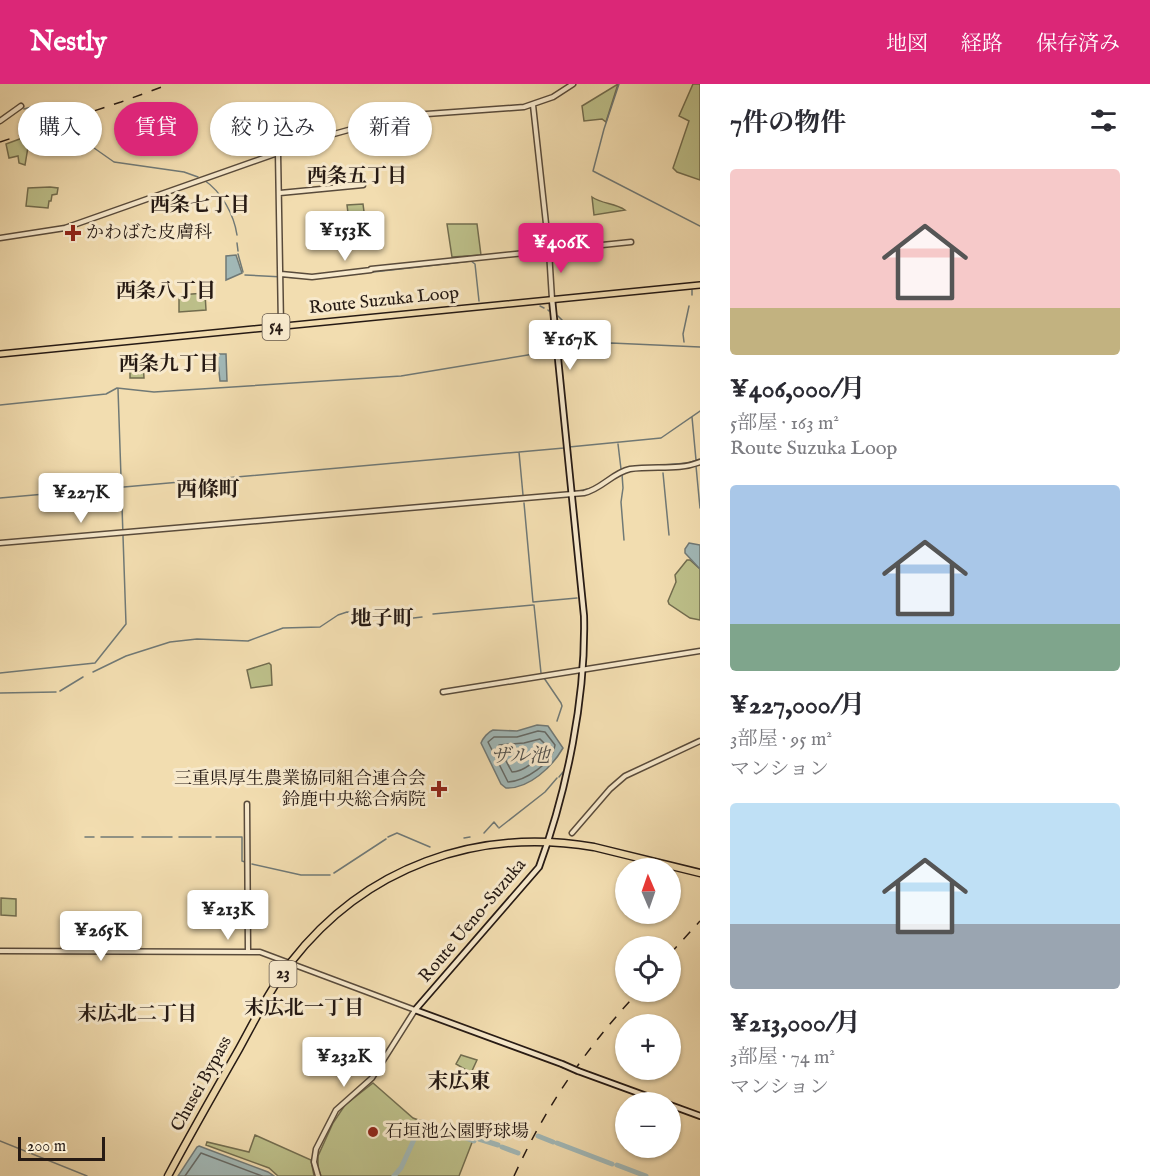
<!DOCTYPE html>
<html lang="ja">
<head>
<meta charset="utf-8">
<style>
	body { margin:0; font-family:"IM FELL English","Noto Serif JP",serif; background:#f2f2f3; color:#2b2b33; height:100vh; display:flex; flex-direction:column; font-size:22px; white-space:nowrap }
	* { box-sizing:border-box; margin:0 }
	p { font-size:20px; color:#7c7c81 }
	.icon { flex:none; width:33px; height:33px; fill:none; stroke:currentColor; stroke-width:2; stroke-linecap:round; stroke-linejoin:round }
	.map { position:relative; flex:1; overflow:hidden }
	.sheet { display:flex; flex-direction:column; background:#fff; width:450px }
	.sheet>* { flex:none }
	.guide { position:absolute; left:18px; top:18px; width:570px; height:54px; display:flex; gap:12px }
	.needle { width:39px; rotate:358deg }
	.fabs { position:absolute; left:615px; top:774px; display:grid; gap:12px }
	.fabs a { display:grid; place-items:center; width:66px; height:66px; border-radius:50%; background:#fff; box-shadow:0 2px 4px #0004; font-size:30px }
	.scale { position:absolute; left:18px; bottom:15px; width:87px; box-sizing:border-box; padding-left:6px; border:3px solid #261a14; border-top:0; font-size:16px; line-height:21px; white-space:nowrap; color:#261a14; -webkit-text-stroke:4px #f7e9cc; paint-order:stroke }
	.price { position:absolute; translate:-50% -51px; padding:0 14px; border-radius:6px; background:#fff; color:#222; font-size:20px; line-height:39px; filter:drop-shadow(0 2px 3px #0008) }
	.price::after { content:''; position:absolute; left:50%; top:36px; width:18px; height:14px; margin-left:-9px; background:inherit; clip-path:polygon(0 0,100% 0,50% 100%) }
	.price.active { background:#db2777; color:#fff }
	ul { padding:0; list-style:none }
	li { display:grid; align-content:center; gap:12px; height:318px; padding:0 30px }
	li span { display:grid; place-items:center; height:186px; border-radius:6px; color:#555 }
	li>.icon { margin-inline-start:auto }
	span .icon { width:108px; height:108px; fill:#fffc; stroke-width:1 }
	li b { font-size:26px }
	h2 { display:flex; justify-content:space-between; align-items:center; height:72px; padding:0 30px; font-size:26px }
	.pill { padding:0 21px; border-radius:27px; background:#fff; box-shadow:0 2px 4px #0004; font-size:21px; line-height:54px }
	.pill.active { background:#db2777; color:#fff }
	header { display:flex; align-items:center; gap:36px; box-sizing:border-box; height:84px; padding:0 30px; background:#db2777; color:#fff }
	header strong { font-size:28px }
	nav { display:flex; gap:33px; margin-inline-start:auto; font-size:21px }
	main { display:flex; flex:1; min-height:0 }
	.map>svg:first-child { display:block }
</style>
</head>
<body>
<header>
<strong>Nestly</strong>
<nav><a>地図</a><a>経路</a><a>保存済み</a></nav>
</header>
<main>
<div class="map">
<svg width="700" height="1092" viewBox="0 0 700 1092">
	<rect width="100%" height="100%" fill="#f2ddb0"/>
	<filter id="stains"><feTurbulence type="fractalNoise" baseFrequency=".00333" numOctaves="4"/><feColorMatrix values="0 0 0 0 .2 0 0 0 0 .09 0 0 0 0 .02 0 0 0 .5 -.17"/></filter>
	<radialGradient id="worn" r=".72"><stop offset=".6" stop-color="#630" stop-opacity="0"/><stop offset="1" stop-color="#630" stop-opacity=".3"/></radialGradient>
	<!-- green -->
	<path fill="#bdc08a" stroke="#726d4f" stroke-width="1.5" d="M618 0 606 38 602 35 584 37 582 22Z
		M693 0H700V96L677 88 673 84 689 37 679 32Z
		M25 53 28 63 25 81 19 79 18 72 9 74 6 60Z
		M50 103 58 104 57 110 52 111 51 117H49L48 124 26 122 28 104Z
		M592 113C602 120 615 119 625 126L594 131Z
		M363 120 366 143 354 146 350 145 347 121Z
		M447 140H477L481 171 452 173Z
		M205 209 206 226 179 228V211Z
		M143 278 144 294H130V279Z
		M687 476H690L700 485V536L690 534 669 520 668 517 676 498 675 491Z
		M269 579 271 581 272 601 251 604 247 586Z
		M1 814 16 815V832L1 831Z
		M461 971 477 976 471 989 456 980Z
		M373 999 413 1034 473 1056 459 1092H321L318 1084V1072L333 1039 345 1021Z
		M255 1051 311 1076 314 1092H278L269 1084 206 1061 207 1058 249 1068Z"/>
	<!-- water -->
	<path fill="#a1b8b7" stroke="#707976" stroke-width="1.5" d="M236 171 242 189 226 196V172Z
		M217 270H226L227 297H220Z
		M689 459 700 461V485L685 469V465Z
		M537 641 548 642 563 664C552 683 529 705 506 704L501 700 481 659C483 654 488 648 493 646L517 647Z
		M199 1062 268 1088 274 1092H178L197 1063Z"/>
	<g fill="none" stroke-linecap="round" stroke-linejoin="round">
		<!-- shore -->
		<path stroke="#646966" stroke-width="1.5" d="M538 647 545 648 555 661C553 679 525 697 508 698L488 658 494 653H517Z
			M540 655 547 662 546 666C537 675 525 688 512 688L499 664V661L524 659Z
			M185 1092 201 1069 262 1092"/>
		<!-- stream -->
		<path stroke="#707976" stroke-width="1.5" d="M619 0 604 45 593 87 700 142
			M24 25 35 22 40 23 57 38 114 78 184 88 198 93
			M204 96C222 108 234 131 237 151
			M237 159 238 167
			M238 170 243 188
			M245 191 303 194
			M311 195 471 177 475 180 479 217
			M692 211V206
			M540 222 544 224
			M548 226 549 227
			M558 232 571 245 582 247 599 259
			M684 258 683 250 689 222
			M562 266 611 259 700 263
			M0 321 106 310 117 304 154 308 401 292 552 267
			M692 333 696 376
			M618 360 621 385
			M569 363 661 354 700 327
			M650 382 688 379 700 375
			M696 382 700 424
			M620 386 639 382
			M663 389 669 451
			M622 390 623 404 621 418 624 456
			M599 400 615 389
			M579 407 592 404
			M523 411 519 368 564 364
			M0 414 519 368
			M524 419 533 518
			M533 518 577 514
			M534 521 541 589
			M433 530 533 521
			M405 535 422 533
			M93 588 126 572 170 558 197 555 248 557 283 544 320 543 338 531 347 528 401 534
			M0 589 95 579 126 540 118 305
			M544 594 561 619 562 622 557 637
			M60 607 83 593
			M0 609 56 608
			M559 693 563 688
			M499 744 545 708 557 694
			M484 749 494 738 498 743
			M85 753H94
			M101 753H133
			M142 753H172
			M179 753H211
			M216 753H242V777L245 778
			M388 753 397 749 430 763
			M464 754 470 753
			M252 780 301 791H330
			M334 789 386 755
			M0 1057 87 1092"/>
		<!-- river -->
		<path stroke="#a1b8b7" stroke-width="5" d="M538 1052 553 1058
			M479 1055 498 1061
			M557 1059 612 1080
			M502 1063 518 1069
			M617 1081 646 1092
			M394 1092 401 1084 422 1038 474 1057"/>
		<defs>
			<path id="tertiary" d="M533 21 549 167 552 215
				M0 37 21 22
				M278 69 281 242
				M280 109 363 101
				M0 154 65 144 323 53 399 32 524 23 553 13 573 0
				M371 185 631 158
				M281 190 312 193 371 186
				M0 459 584 409C602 405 612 389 630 385 653 381 678 387 700 378
				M443 608 700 567
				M247 720 248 867
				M572 749 610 705 625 692 700 657
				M0 867 260 868 415 926 372 994 336 1026 316 1065 314 1078 318 1092"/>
			<path id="secondary" d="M552 215 584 532C586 613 567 707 539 783L415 926 562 980
				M578 987 663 1018
				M670 1021 700 1032"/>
			<path id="primary" d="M0 270 700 201"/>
			<path id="trunk" d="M168 1092C191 1049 215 1007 239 965 255 936 270 905 291 878 365 783 476 743 594 763L700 789"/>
		</defs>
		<!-- tertiary casing -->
		<use href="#tertiary" stroke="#594b3b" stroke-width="7"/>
		<!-- secondary casing -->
		<use href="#secondary" stroke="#261a14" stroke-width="8"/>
		<!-- primary casing -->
		<use href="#primary" stroke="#261a14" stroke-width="8"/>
		<!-- trunk casing -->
		<use href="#trunk" stroke="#261a14" stroke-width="9"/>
		<!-- tertiary -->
		<use href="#tertiary" stroke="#f7e9cc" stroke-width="4"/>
		<!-- secondary -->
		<use href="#secondary" stroke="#f7e9cc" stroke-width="4.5"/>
		<!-- primary -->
		<use href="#primary" stroke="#f2ddb0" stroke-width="5"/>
		<!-- trunk -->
		<use href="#trunk" stroke="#f2ddb0" stroke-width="6"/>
		<!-- rail -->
		<path stroke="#261a14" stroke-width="1.5" stroke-dasharray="10 10" stroke-linecap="butt" d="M0 58 121 18 170 0
			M670 870 700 837
			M514 1092C547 1020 585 966 638 908"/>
		<defs>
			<path id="secondary-bridge" d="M562 980 578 987"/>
		</defs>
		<!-- secondary-bridge casing -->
		<use href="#secondary-bridge" stroke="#261a14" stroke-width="8" stroke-linecap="butt"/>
		<!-- secondary-bridge -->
		<use href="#secondary-bridge" stroke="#f7e9cc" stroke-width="4.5"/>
	</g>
	<!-- markers -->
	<g fill="#8f2418" stroke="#f7e9cc" stroke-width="2">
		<path d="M70 140h6v6h6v6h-6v6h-6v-6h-6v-6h6z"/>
		<path d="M436 696h6v6h6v6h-6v6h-6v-6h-6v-6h6z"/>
		<circle cx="373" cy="1048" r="6"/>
	</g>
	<g text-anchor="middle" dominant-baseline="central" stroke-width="6" stroke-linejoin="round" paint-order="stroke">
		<!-- shield labels -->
		<g fill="#f7e9cc" stroke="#65584b" stroke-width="1.5">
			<rect x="262.5" y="230" width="27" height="26" rx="4.5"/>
			<rect x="269.5" y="877" width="27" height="26" rx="4.5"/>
		</g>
		<g font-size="16" font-weight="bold" fill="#261a14">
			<text x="276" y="243">54</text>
			<text x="283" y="890">23</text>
		</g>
		<!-- poi labels -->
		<g font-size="18" fill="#261a14" stroke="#f7e9cc" text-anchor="start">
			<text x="86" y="149">かわばた皮膚科</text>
			<text x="426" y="695" text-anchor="end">三重県厚生農業協同組合連合会<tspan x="426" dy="21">鈴鹿中央総合病院</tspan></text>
			<text x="385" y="1048">石垣池公園野球場</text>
		</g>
		<!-- street labels -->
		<g font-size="18" fill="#261a14" stroke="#f7e9cc">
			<text transform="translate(384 217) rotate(-6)">Route Suzuka Loop</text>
			<text transform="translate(473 837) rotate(-50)">Route Ueno-Suzuka</text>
			<text transform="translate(202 1000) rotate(-61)">Chusei Bypass</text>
		</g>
		<!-- neighbourhood labels -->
		<g font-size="20" font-weight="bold" fill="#261a14" stroke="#f7e9cc">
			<text x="357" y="92">西条五丁目</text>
			<text x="200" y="121">西条七丁目</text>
			<text x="166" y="207">西条八丁目</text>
			<text x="169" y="280">西条九丁目</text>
			<text x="304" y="924">末広北一丁目</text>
			<text x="137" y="930">末広北二丁目</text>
		</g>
		<!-- water labels -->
		<g font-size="20" font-style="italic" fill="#51514d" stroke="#f7e9cc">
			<text x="520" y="672">ザル池</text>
		</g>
		<!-- quarter labels -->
		<g font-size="21" font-weight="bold" fill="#261a14" stroke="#f7e9cc">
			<text x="208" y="406">西條町</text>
			<text x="382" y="535">地子町</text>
			<text x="459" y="998">末広東</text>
		</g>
	</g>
	<rect width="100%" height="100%" filter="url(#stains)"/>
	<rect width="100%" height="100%" fill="url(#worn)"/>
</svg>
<div class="fabs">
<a><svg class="needle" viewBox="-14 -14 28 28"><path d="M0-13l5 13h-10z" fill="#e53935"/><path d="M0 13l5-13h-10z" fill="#7c7c81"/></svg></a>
<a><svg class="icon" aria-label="locate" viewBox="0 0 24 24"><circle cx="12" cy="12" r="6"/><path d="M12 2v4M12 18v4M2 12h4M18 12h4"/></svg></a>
<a>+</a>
<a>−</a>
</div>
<div class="scale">200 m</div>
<b class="price" style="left:345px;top:178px">¥153K</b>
<b class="price active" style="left:561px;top:190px">¥406K</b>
<b class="price" style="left:570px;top:287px">¥167K</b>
<b class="price" style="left:81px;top:440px">¥227K</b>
<b class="price" style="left:228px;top:857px">¥213K</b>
<b class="price" style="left:101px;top:878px">¥265K</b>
<b class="price" style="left:344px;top:1004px">¥232K</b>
<div class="guide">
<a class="pill">購入</a>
<a class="pill active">賃貸</a>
<a class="pill">絞り込み</a>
<a class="pill">新着</a>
</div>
</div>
<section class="sheet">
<h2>7件の物件<svg class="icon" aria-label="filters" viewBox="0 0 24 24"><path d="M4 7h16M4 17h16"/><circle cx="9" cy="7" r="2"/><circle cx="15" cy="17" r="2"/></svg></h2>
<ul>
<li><span style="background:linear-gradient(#f6c9c9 75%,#c2b280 0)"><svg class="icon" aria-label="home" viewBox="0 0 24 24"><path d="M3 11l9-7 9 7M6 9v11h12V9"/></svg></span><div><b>¥406,000/月</b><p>5部屋 · 163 m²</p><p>Route Suzuka Loop</p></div></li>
<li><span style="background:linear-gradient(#a9c7e8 75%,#7fa58c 0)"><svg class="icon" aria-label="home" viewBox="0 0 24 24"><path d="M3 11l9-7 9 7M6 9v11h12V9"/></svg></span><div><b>¥227,000/月</b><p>3部屋 · 95 m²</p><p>マンション</p></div></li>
<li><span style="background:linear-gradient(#bfe0f5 65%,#9aa5b1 0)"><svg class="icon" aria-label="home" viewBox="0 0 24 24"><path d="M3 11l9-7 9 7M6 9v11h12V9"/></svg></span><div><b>¥213,000/月</b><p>3部屋 · 74 m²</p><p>マンション</p></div></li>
</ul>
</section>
</main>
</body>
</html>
